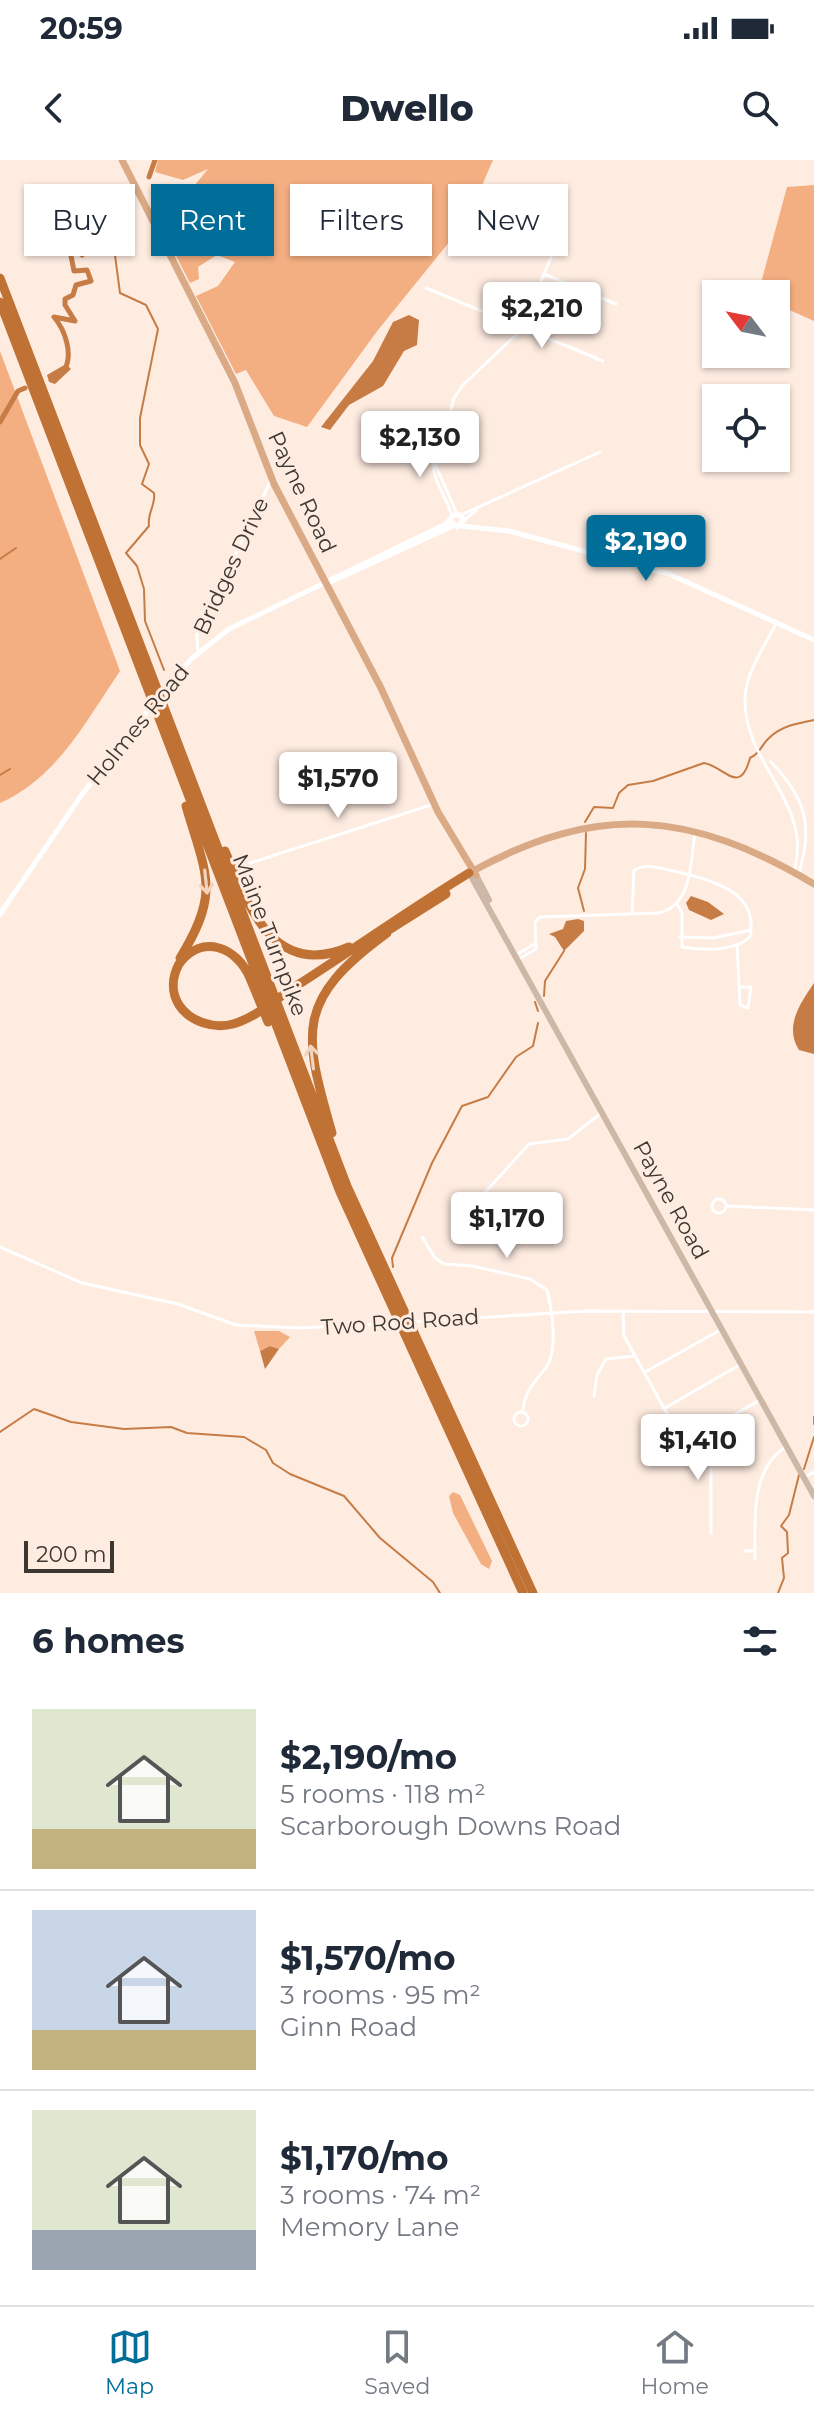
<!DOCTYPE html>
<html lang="en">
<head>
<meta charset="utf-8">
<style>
	body { margin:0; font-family:Montserrat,sans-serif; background:#f2f2f3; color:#1f2937; height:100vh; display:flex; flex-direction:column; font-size:30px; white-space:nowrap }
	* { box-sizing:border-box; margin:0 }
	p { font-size:26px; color:#747a83 }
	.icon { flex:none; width:44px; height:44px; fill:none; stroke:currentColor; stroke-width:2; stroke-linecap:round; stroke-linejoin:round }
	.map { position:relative; height:1433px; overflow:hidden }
	.details { display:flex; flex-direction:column; background:#fff; flex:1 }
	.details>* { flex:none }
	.guide { position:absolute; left:24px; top:24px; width:766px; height:72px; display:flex; gap:16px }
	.needle { width:52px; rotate:302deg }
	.buttons { position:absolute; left:702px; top:120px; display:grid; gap:16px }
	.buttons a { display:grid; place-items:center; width:88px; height:88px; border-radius:0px; background:#fff; box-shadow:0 2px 6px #0004; font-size:40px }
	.scale { position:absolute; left:24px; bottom:20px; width:90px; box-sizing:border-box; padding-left:8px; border:4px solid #3d3732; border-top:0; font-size:22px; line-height:28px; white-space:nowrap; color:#3d3732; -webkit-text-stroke:6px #feece1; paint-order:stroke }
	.price { position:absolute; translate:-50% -68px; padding:0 18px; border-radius:8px; background:#fff; color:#222; font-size:26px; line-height:52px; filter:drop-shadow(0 2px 4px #0008) }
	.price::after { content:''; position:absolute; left:50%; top:48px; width:24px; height:18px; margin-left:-12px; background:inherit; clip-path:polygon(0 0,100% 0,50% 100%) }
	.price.on { background:#006e99; color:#fff }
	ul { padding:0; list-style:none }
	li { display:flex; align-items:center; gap:24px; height:200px; padding:0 32px }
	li+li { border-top:2px solid #e0e1e3 }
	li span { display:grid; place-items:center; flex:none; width:224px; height:160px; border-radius:0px; color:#555 }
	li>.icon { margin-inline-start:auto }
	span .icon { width:96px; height:96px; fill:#fffc; stroke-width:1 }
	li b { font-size:34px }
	h2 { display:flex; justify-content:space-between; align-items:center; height:96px; padding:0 32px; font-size:34px }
	.chip { padding:0 28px; border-radius:0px; background:#fff; box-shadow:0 2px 6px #0004; font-size:28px; line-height:72px }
	.chip.on { background:#006e99; color:#fff }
	.status { display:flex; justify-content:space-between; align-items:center; height:56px; padding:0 40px; background:#fff; direction:ltr }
	.status svg { height:22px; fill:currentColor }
	header { display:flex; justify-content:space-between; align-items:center; height:104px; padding:0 32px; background:#fff; font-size:36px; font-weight:800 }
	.tabs { display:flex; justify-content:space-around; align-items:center; height:112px; border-top:2px solid #e0e1e3; background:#fff; font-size:22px; color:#747a83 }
	.tabs a { display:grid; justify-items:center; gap:4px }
	.tabs .on { color:#006e99 }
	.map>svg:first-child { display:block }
</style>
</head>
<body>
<div class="status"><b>20:59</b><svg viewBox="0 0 49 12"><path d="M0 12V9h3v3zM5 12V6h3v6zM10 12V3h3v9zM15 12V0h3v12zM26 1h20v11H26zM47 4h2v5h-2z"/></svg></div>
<header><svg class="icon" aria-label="back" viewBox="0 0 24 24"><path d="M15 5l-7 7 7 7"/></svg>Dwello<svg class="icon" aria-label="search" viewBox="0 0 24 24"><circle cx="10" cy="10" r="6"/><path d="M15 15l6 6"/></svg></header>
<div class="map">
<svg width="814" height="1433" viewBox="0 0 814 1433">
	<rect width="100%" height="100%" fill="#feece1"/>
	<!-- green -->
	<path fill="#f3af81" d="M158 0H493L467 60 378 170 307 267 274 256 246 210 236 214 196 136 218 126 235 102 217 95 198 107 199 119 190 123 161 66 208 9 183 20 155 12Z
		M814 25V161L776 144V134H758L787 27Z
		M0 191 120 511C86 561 57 618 0 643Z
		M254 1171H279L290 1177 279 1189 270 1186 260 1191Z
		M453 1332 460 1335 492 1401 489 1409 481 1404 453 1353 449 1336Z"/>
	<!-- water -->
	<path fill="#c77c45" d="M409 155 419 160 417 185 404 191 383 226 349 245 330 270 321 267 373 201 393 162Z
		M66 204 71 209 55 224 49 222 47 215Z
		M691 736 708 742 724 754 711 760 689 750 686 743Z
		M578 759 584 761V771L564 791 555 777 549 774 563 769 566 761Z
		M814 823V894L799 890C784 866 800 844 814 823Z
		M270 1186 279 1189 265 1209 260 1191Z"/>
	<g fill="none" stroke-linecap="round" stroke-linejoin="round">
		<!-- stream -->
		<path stroke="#c77c45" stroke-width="2" d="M95 63 113 80 120 133 146 145 158 169 140 258V285L149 304 142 324 154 333C156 345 147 353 149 366L126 393 137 406 144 429 145 461 164 510
			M0 399 16 388
			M0 615 10 609
			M585 662 594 647 613 648 619 633 628 625 653 621 704 603C724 606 740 637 750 598 761 593 761 585 769 578 781 566 798 563 814 560
			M584 751 578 728 585 709 586 673
			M544 836 545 821 564 791
			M535 842 538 851
			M393 1107 392 1098 432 1003 462 946 488 937 516 897 533 886 538 863
			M814 1257V1264
			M0 1272 34 1249 71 1262 124 1269 171 1267 187 1273 244 1277 266 1290 273 1303 290 1314 344 1336 380 1378 433 1422 440 1433
			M804 1309 814 1277
			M778 1433 784 1418 782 1398 788 1393 787 1372 781 1366 789 1355 799 1315"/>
		<!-- river -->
		<path stroke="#c77c45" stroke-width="5" d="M149 17 155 0
			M65 209C73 193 65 170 54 157L75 161 65 145V139L73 135 76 125 91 121 87 110 74 111 70 91 75 86 82 95 88 90 89 72 97 60 89 47 118 54 121 48 116 42V34L128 37 136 30
			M0 262 18 231 25 228"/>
		<!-- minor -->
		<path stroke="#fff" stroke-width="3" d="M553 59a7 7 0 1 1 14 0a7 7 0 1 1-14 0Z
			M544 114 616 144
			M426 128 603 201
			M572 188 603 201
			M440 283C423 314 444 328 452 356
			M457 354 436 306 454 238 463 225 520 171 565 64
			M461 355 600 292
			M464 360 476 351
			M777 462C766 484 746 512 745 537 743 606 814 642 794 712
			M198 494 197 475 271 320
			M771 602C806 638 814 668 798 715
			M250 703 434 644
			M632 754 634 710C648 702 667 710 682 713 715 721 759 733 750 777 734 792 702 790 682 787V753L677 744
			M680 777 713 778 751 770
			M737 784 740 845 748 848 751 827H740
			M516 795 536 783
			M519 799 536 789 535 762 540 757 659 753C693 745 690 701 695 674
			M712 1046a7 7 0 1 1 14 0a7 7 0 1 1-14 0Z
			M728 1046 814 1050
			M470 1049 529 984 568 979 600 954
			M422 1077 435 1098 444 1104 472 1106 530 1119 547 1130C552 1149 558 1189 547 1206 535 1223 526 1228 523 1249
			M0 1087 82 1123 178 1144 236 1165 299 1168 399 1163
			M623 1151 624 1176 684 1284
			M410 1162 586 1151 814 1152
			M645 1212 722 1169
			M594 1236 597 1215 606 1199 635 1196
			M665 1248 741 1204
			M514 1259a7 7 0 1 1 14 0a7 7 0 1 1-14 0Z
			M673 1290 760 1240
			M805 1317 814 1312
			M711 1373V1269
			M745 1391H755
			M755 1399C755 1363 750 1311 784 1288"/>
		<!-- tertiary -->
		<path stroke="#fff" stroke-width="5" d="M461 366 509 371 669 414 814 480
			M326 424 453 366
			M159 538 191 499 229 469 446 364 454 355H460L464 360 457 367 450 360
			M0 754 83 633 152 545"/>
		<!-- secondary -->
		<path stroke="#cdb8a8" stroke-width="6" d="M476 715 489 740
			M472 718 814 1336"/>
		<!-- primary -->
		<path stroke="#d9aa85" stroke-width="7" d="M122 0 235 223 274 324 381 528 438 652 476 715
			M471 712C598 642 692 651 814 724"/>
		<!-- motorway -->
		<path stroke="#c07134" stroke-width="9" d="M0 118 347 1026 533 1433
			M0 142 340 1032 523 1433
			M225 691C248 745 273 820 349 787
			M381 775 446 734
			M180 798C221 732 206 715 186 646
			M268 862 250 818C237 787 202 773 179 804 172 817 171 832 179 845 190 862 214 869 233 864 255 858 276 839 296 826 354 789 410 749 469 713
			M332 973C303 872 295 840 387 773"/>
	</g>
	<!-- one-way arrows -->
	<defs><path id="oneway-shaft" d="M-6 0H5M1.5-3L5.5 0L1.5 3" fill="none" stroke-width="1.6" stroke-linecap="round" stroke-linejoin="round" transform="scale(2)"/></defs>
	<g stroke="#f2d3be">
		<use href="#oneway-shaft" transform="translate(206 722) rotate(84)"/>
		<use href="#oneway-shaft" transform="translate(312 897) rotate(-97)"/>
	</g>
	<g text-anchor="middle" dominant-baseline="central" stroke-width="6" stroke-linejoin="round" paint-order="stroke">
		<!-- street labels -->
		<g font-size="22" fill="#3d3732" stroke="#feece1">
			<text transform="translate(302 332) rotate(65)">Payne Road</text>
			<text transform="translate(231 406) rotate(-65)">Bridges Drive</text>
			<text transform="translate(138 565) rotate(-51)">Holmes Road</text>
			<text transform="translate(270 775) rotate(69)">Maine Turnpike</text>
			<text transform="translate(671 1040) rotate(61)">Payne Road</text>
			<text transform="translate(400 1162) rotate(-4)">Two Rod Road</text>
		</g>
	</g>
</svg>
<div class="buttons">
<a><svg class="needle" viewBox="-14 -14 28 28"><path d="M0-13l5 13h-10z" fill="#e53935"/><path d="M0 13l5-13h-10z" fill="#747a83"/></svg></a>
<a><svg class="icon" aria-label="locate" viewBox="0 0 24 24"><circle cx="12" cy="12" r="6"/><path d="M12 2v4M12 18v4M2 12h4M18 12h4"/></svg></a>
</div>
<div class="scale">200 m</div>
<b class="price" style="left:542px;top:190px">$2,210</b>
<b class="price" style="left:420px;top:319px">$2,130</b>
<b class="price on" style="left:646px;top:423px">$2,190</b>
<b class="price" style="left:338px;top:660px">$1,570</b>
<b class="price" style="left:507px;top:1100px">$1,170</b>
<b class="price" style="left:698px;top:1322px">$1,410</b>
<div class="guide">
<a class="chip">Buy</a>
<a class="chip on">Rent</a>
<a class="chip">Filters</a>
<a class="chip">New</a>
</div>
</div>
<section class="details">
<h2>6 homes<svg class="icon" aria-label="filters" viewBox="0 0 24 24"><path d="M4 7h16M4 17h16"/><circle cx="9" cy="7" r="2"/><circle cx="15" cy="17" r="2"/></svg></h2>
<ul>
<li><span style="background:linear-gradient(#dfe7d0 75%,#c2b280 0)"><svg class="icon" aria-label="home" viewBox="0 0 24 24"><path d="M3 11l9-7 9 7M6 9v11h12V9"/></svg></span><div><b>$2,190/mo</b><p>5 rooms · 118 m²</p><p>Scarborough Downs Road</p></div></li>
<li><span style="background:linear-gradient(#c9d6e8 75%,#c2b280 0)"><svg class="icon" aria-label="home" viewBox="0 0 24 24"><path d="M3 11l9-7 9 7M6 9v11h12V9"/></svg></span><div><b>$1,570/mo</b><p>3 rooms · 95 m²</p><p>Ginn Road</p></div></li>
<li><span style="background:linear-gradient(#dfe7d0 75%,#9aa5b1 0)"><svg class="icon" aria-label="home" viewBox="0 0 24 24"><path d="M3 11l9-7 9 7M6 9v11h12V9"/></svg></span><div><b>$1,170/mo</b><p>3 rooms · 74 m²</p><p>Memory Lane</p></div></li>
</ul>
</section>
<nav class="tabs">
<a class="on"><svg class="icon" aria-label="map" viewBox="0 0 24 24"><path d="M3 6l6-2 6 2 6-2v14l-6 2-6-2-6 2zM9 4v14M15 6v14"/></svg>Map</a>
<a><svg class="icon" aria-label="saved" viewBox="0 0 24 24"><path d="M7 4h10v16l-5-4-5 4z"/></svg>Saved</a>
<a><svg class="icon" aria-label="home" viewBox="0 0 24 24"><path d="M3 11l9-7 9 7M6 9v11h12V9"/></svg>Home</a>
</nav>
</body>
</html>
